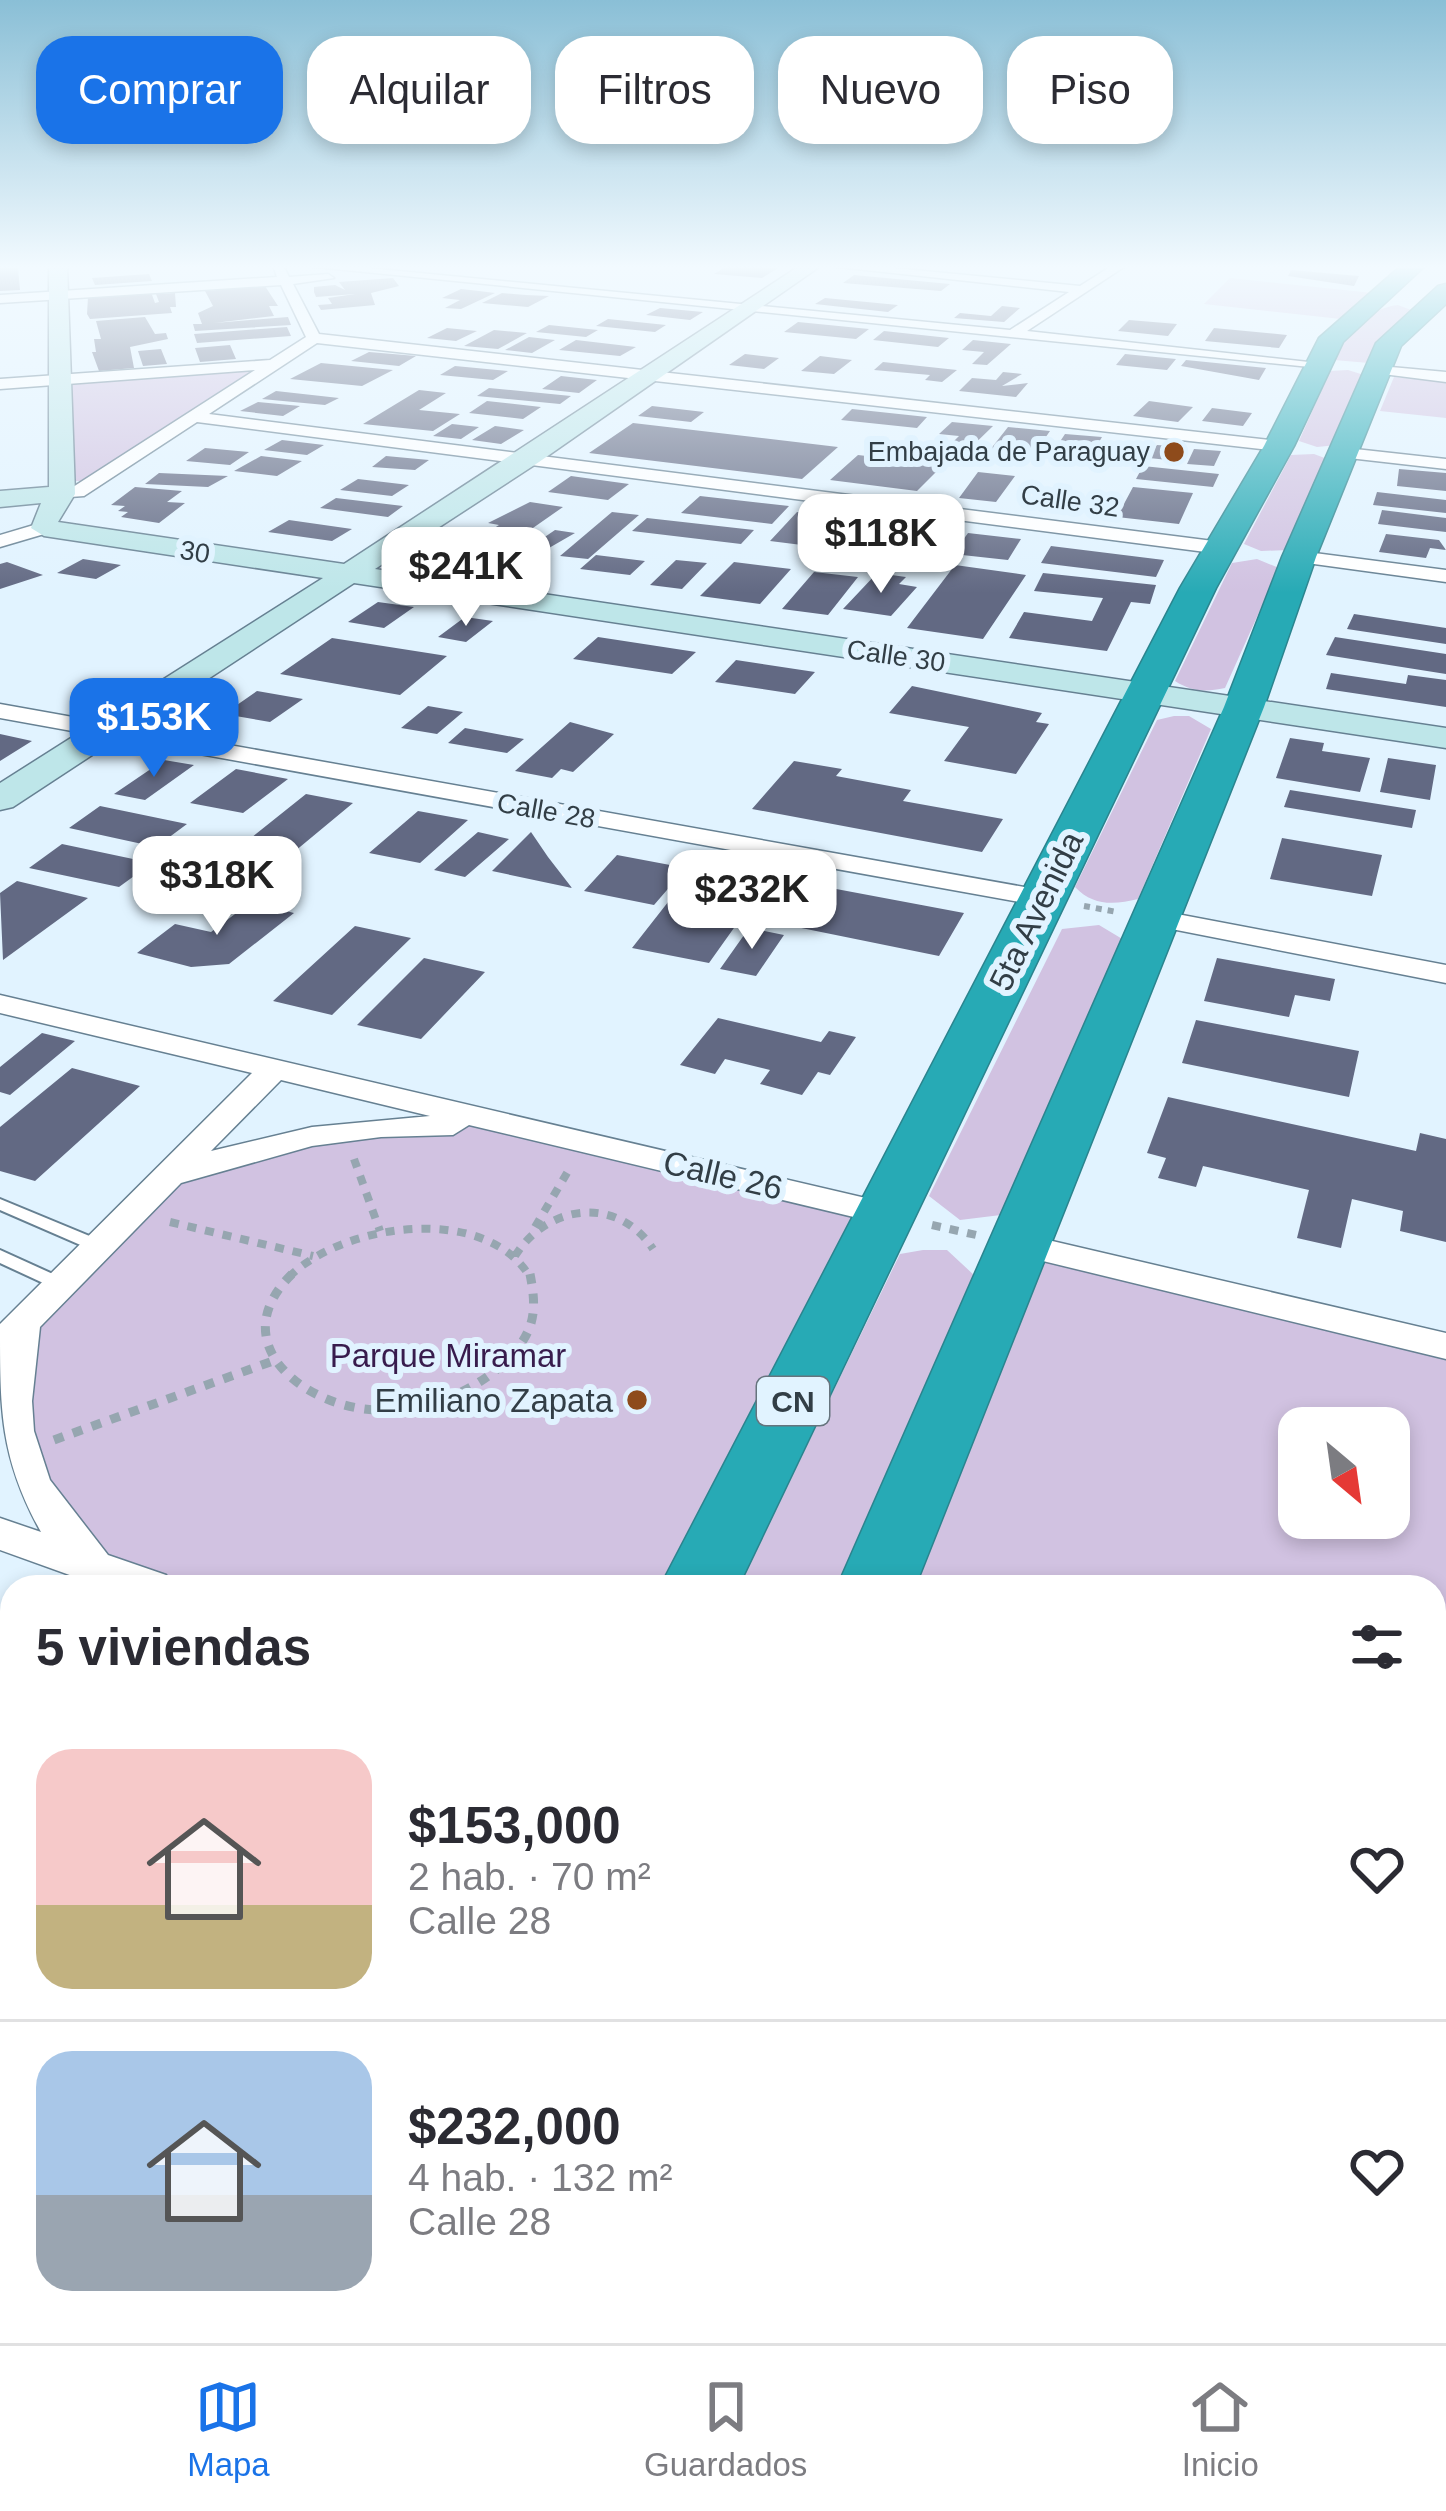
<!DOCTYPE html>
<html lang="es">
<head>
<meta charset="utf-8">
<style>
	body { margin:0; font-family:Helvetica,sans-serif; background:#f7f7f7; color:#2b2b33; height:100vh; display:flex; flex-direction:column; font-size:45px; white-space:nowrap }
	* { box-sizing:border-box; margin:0 }
	p { font-size:39px; color:#7c7c81 }
	.icon { flex:none; width:66px; height:66px; fill:none; stroke:currentColor; stroke-width:2; stroke-linecap:round; stroke-linejoin:round }
	.map { position:relative; flex:1; overflow:hidden }
	.details { position:absolute; left:0px; top:1575px; width:1446px; height:768px; display:flex; flex-direction:column; background:#fff; border-radius:36px 36px 0 0; box-shadow:0 6px 18px #0003 }
	.details>* { flex:none }
	.banner { position:absolute; left:36px; top:36px; width:1374px; height:108px; display:flex; gap:24px }
	.needle { width:78px; rotate:151deg }
	.buttons { position:absolute; left:1278px; top:1407px; display:grid; gap:24px }
	.buttons a { display:grid; place-items:center; width:132px; height:132px; border-radius:24px; background:#fff; box-shadow:0 6px 18px #0003; font-size:60px }
	.price { position:absolute; translate:-50% -102px; padding:0 27px; border-radius:24px; background:#fff; color:#222; font-size:39px; line-height:78px; filter:drop-shadow(0 3px 6px #0008) }
	.price::after { content:''; position:absolute; left:50%; top:72px; width:36px; height:27px; margin-left:-18px; background:inherit; clip-path:polygon(0 0,100% 0,50% 100%) }
	.price.current { background:#1a73e8; color:#fff }
	ul { padding:0; list-style:none }
	li { display:flex; align-items:center; gap:36px; height:300px; padding:0 36px }
	li+li { border-top:3px solid #e1e1e2 }
	li span { display:grid; place-items:center; flex:none; width:336px; height:240px; border-radius:36px; color:#555 }
	li>.icon { margin-inline-start:auto }
	span .icon { width:144px; height:144px; fill:#fffc; stroke-width:1 }
	li b { font-size:51px }
	h2 { display:flex; justify-content:space-between; align-items:center; height:144px; padding:0 36px; font-size:51px }
	.tag { padding:0 42px; border-radius:36px; background:#fff; box-shadow:0 6px 18px #0003; font-size:42px; line-height:108px }
	.tag.current { background:#1a73e8; color:#fff }
	.menu { display:flex; justify-content:space-around; align-items:center; height:168px; border-top:3px solid #e1e1e2; background:#fff; font-size:33px; color:#7c7c81 }
	.menu a { display:grid; justify-items:center; gap:6px }
	.menu .current { color:#1a73e8 }
	.map>svg:first-child { display:block }
</style>
</head>
<body>
<div class="map">
<svg width="1446" height="2343" viewBox="0 0 1446 2343">
	<rect width="100%" height="100%" fill="#e1f3ff"/>
	<!-- green -->
	<path fill="#d1c2e1" fill-rule="evenodd" d="M1230 278 1382 294 1350 320 1204 304Z
		M1398 305 1411 310 1379 342 1369 363 1334 360C1347 334 1368 308 1398 305Z
		M263 366 88 481H76L68 435 73 380Z
		M1348 370 1364 375 1337 445 1317 447 1299 441 1330 371Z
		M1394 377 1446 382V418L1380 411Z
		M1314 454 1330 460 1288 550 1261 551 1244 544 1291 455Z
		M1257 559 1279 568 1225 688C1206 692 1192 692 1175 681L1232 563Z
		M1174 716H1189L1211 729 1138 899C1114 905 1093 906 1075 887L1157 720Z
		M1099 925 1129 943 1009 1214 960 1220 929 1196 1062 929Z
		M427 1124 515 1126 887 1214 699 1587H151L36 1501 22 1324 169 1176 248 1148Z
		M1018 1244 1446 1346V2011L1434 2007V1587H876ZM1299 1428H1389V1518H1299Z
		M923 1250H947L975 1276 840 1587H738L900 1254Z
		M368 2331H515L509 2343H363Z"/>
	<!-- building -->
	<path fill="#626983" d="M0 265 18 268 20 290 0 291Z
		M729 265H741L778 268 762 278 714 274Z
		M1291 270 1359 276 1354 286 1288 276Z
		M149 274 152 281 95 285 92 278Z
		M854 275 950 284 941 291 843 283Z
		M393 278 399 286 371 293 375 305 321 310 318 305 332 304 328 298 355 294 316 297 314 292V287L335 285 345 290 339 282Z
		M265 286 278 306H269L274 316 214 323 288 317 291 325 195 331 193 324H202L198 313 213 306 205 291Z
		M461 289 479 291 495 293 461 309 445 308 460 300 442 298Z
		M151 292 155 303 159 302 156 294 175 293 176 307H170L172 313 90 319 87 314 88 297Z
		M502 293 526 295 549 296 528 307 482 303Z
		M825 298 898 305 888 312 815 304Z
		M1002 306 1020 308 1004 322 954 318 960 313 991 316Z
		M660 308 703 312 690 320 646 315Z
		M145 317 155 334 166 333 168 339 130 347 134 368 99 371 92 352H96L94 339H101L96 321Z
		M608 319 666 325 655 332 596 326Z
		M1129 320 1177 324 1168 336 1118 331Z
		M798 322 869 329 856 339 784 332Z
		M549 325 598 330 586 337 536 332Z
		M287 327 291 336 197 343 194 334Z
		M447 328 477 331 456 341 427 338Z
		M1214 328 1287 335 1279 348 1205 341Z
		M494 330 527 333 498 349 464 346Z
		M884 331 949 338 938 347 873 340Z
		M529 337 555 340 532 353 505 350Z
		M576 340 636 347 620 356 559 350Z
		M973 340 1011 344 987 365 972 364 984 352 962 350Z
		M230 345 236 359 200 362 195 348Z
		M161 349 167 364 143 366 138 351Z
		M369 352 416 356 399 366 351 361Z
		M745 354 779 358 764 369 729 365Z
		M1125 354 1176 359 1167 370 1116 365Z
		M820 356 852 360 834 374 801 371Z
		M1186 360 1266 368 1259 380 1181 366Z
		M883 362 957 370 942 382 925 380 930 375 874 370Z
		M321 363 393 370 362 386 290 379Z
		M455 366 508 371 493 380 440 375Z
		M1003 372 1022 374 1002 386 1028 383 1016 397 959 391 972 378 996 380Z
		M561 376 597 380 579 393 542 389Z
		M489 388 571 396 560 404 477 396Z
		M419 390 446 393 419 410 460 414 433 431 363 424Z
		M276 391 339 398 325 405 262 399Z
		M487 401 541 407 523 419 469 413Z
		M1149 401 1193 407 1178 422 1133 416Z
		M258 402 300 406 283 416 240 411Z
		M652 406 704 412 691 422 638 416Z
		M1212 408 1252 413 1243 426 1202 421Z
		M852 409 927 417 917 428 841 420Z
		M952 422 993 426 960 458 939 456 959 436 939 434Z
		M633 423 838 447 802 479 589 453Z
		M452 424 479 427 461 439 433 436Z
		M495 426 524 430 501 444 472 440Z
		M1008 427 1050 431 1030 460 986 455Z
		M1065 434 1102 437 1091 456 1053 452Z
		M282 440 324 445 307 455 264 450Z
		M1157 445 1185 447 1178 461 1149 458Z
		M205 448 249 452 230 465 186 461Z
		M1194 449 1221 451 1214 466 1187 464Z
		M858 455 943 465 917 491 830 480Z
		M261 456 302 461 277 476 234 471Z
		M386 456 429 460 415 470 372 467Z
		M1143 466 1219 474 1213 487 1136 479Z
		M1399 469 1446 473V491L1397 486Z
		M978 472 1015 476 996 502 959 498Z
		M159 473 228 476 208 487 145 484Z
		M571 476 629 484 608 500 548 492Z
		M358 479 409 485 392 496 340 490Z
		M135 487 182 491 167 502 185 503 159 523 121 517 128 512 118 511 125 506 111 505Z
		M1133 487 1193 493 1179 524 1117 517Z
		M1377 492 1446 500V513L1373 505Z
		M700 496 789 506 772 524 681 513Z
		M336 498 403 506 388 517 320 508Z
		M530 502 563 507 520 537 488 532 499 525 488 523Z
		M1382 510 1446 518V532L1378 524Z
		M612 512 639 515 588 559 560 556Z
		M797 512 837 517 810 546 770 541Z
		M647 518 754 530 741 544 632 531Z
		M289 520 352 529 332 541 268 532Z
		M856 521 889 525 865 553 832 549Z
		M912 524 950 528 932 552 894 547Z
		M555 530 575 533 542 552 548 553 529 567 463 557 486 541 536 543Z
		M968 533 1021 539 1008 560 953 554Z
		M1386 534 1439 540 1446 550 1430 548 1426 558 1379 552Z
		M1051 546 1164 560 1156 577 1041 563Z
		M596 555 645 561 630 575 580 569Z
		M83 559 121 565 96 579 57 573Z
		M676 560 707 563 682 589 650 585Z
		M7 562 43 575 0 589V564Z
		M734 562 791 569 760 604 700 596Z
		M955 565 1026 575 983 639 907 628Z
		M814 572 858 577 828 615 782 609Z
		M877 573 906 577 899 584 917 587 891 616 843 609Z
		M1043 573 1156 585 1150 604 1131 602 1107 651 1009 638 1024 612 1092 621 1103 598 1034 591Z
		M378 602 414 607 384 628 348 622Z
		M1354 614 1446 628V644L1347 629Z
		M465 617 493 621 466 642 438 637Z
		M598 637 696 652 672 674 573 659Z
		M1335 637 1446 654V674L1326 655Z
		M332 638 447 656 400 695 280 674Z
		M736 660 815 672 795 694 715 682Z
		M1331 673 1406 684 1408 675 1446 680V707L1326 689Z
		M912 686 1042 713 1036 722 1049 724 1016 774 944 761 969 727 889 713Z
		M257 691 303 699 270 722 224 714Z
		M428 706 463 712 437 734 401 728Z
		M570 722 614 734 573 772 561 769 552 778 515 771Z
		M465 728 524 739 507 753 448 743Z
		M0 734 32 741 0 761Z
		M1290 738 1324 743 1322 751 1370 758 1360 792 1276 778Z
		M1388 758 1436 765 1430 800 1380 792Z
		M164 760 194 765 145 800 114 794Z
		M794 761 842 769 836 776 911 790 903 801 1003 819 982 852 752 809Z
		M236 769 288 779 243 813 190 803Z
		M1290 790 1416 810 1412 828 1284 807Z
		M306 794 353 803 271 871 222 861Z
		M100 806 187 824 156 847 69 828Z
		M418 811 468 820 420 863 369 853Z
		M478 832 509 839 465 877 434 870Z
		M531 832 548 857 572 888 492 871Z
		M1282 838 1382 855 1372 896 1270 879Z
		M62 844 152 863 119 887 29 868Z
		M617 855 686 868 654 905 584 891Z
		M783 879 964 913 939 956 752 918Z
		M17 881 88 898 3 960 0 893Z
		M672 897 746 911 709 963 632 948Z
		M251 902 294 913 229 964 191 967 137 953 175 924 211 932Z
		M355 926 411 938 332 1015 273 1001Z
		M749 928 784 935 756 976 720 969Z
		M424 958 485 972 421 1039 357 1025Z
		M1217 958 1335 979 1330 1001 1295 995 1289 1017 1204 1001Z
		M718 1018 821 1042 829 1031 856 1037 830 1075 818 1072 802 1095 760 1084 770 1070 725 1059 715 1074 680 1065Z
		M1196 1020 1359 1051 1349 1097 1182 1063Z
		M42 1033 75 1041 10 1095 0 1092V1067Z
		M72 1068 140 1086 35 1181 0 1171V1127Z
		M1168 1097 1416 1151 1420 1133 1446 1139V1242L1400 1231 1403 1211 1352 1199 1341 1248 1297 1238 1309 1190 1203 1166 1196 1187 1158 1178 1166 1158 1147 1153Z
		M1349 1575H1378L1400 1587H1332Z
		M12 1996V2115L0 2110V2013Z
		M12 2194V2331H115L108 2343H0V2212Z
		M805 2331H876L903 2343H800Z"/>
	<g fill="none" stroke-linecap="round" stroke-linejoin="round">
		<defs>
			<path id="lane" d="M0 1199 104 1242 107 1246 104 1250H92L0 1210Z
				M0 1250 66 1280 69 1284 66 1288H54L0 1263Z"/>
			<path id="street" d="M273 265H283L289 277 328 274 334 278 293 284 319 334 1279 441 1287 446 1279 451 317 343 209 414 1221 542 1230 548 1221 554 197 422 84 496 56 498V490L73 487 255 370 0 389V379L270 360 306 337 281 285 0 303V295L277 277Z
				M295 265H337L1010 330 1069 292 819 265H862L1080 286 1113 265H1127L1027 331 1327 364 1320 368Z
				M1380 366 1446 372V382L1375 373Z
				M1346 448 1446 459V469L1340 457V449Z
				M44 522 53 528 51 532 0 547V535Z
				M1299 551 1446 570V582L1292 561 1289 557Z
				M0 704 1041 890 1054 898 1041 906 0 718Z
				M1156 910 1446 965V983L1146 924 1142 918 1146 912Z
				M0 995 887 1203 899 1206 904 1214 899 1222 887 1225 469 1125 453 1135 381 1137 312 1146 181 1183 40 1327 32 1401 34 1431 50 1480 108 1555 166 1575 172 1587H103L0 1550V1518L41 1532C0 1458 0 1410 0 1324L252 1073 0 1013ZM281 1080 430 1116 312 1127 211 1151Z
				M1018 1233 1446 1333V1359L1006 1252 1001 1244 1006 1236Z
				M1434 1982 1446 1986V2036L1434 2032Z"/>
			<path id="secondary" d="M49 265H67L75 494 58 522 344 564 801 265H822L539 462 375 569 1446 728V748L354 583 13 807 0 810V783L323 578 44 536 31 528 41 503 0 507V491L49 487Z"/>
			<path id="highway" d="M1402 265H1426L1343 342 1294 446 1216 588 738 1587H660L1180 588 1264 446 1319 338Z
				M1446 284V304L1401 346 1316 557 1264 707 915 1587H837L1224 707 1282 557 1376 343 1438 286Z
				M271 2331H380L375 2343H266Z
				M509 2331H617L612 2343H504Z"/>
		</defs>
		<!-- lane casing -->
		<use href="#lane" stroke="#668092" stroke-width="4"/>
		<!-- street casing -->
		<use href="#street" stroke="#668092" stroke-width="3"/>
		<!-- secondary casing -->
		<use href="#secondary" stroke="#668092" stroke-width="3"/>
		<!-- highway casing -->
		<use href="#highway" stroke="#2b848e" stroke-width="3"/>
		<!-- path-far2 -->
		<path stroke="#96a6b0" stroke-width="6" stroke-dasharray="6 6" stroke-linecap="butt" d="M1084 906 1117 912"/>
		<!-- path-far1 -->
		<path stroke="#96a6b0" stroke-width="8" stroke-dasharray="9 9" stroke-linecap="butt" d="M354 1159 380 1231
			M170 1222 313 1256
			M932 1225 976 1235
			M535 1227 570 1168
			M515 1256C547 1204 618 1195 653 1249
			M289 1277C343 1223 486 1203 530 1277"/>
		<!-- path -->
		<path stroke="#96a6b0" stroke-width="9" stroke-dasharray="10 10" stroke-linecap="butt" d="M292 1274C222 1343 304 1407 376 1410 423 1411 469 1395 503 1364 534 1334 538 1314 530 1274
			M54 1440 273 1361"/>
		<!-- lane -->
		<use href="#lane" fill="#fff" fill-rule="evenodd"/>
		<!-- street -->
		<use href="#street" fill="#fff" fill-rule="evenodd"/>
		<!-- secondary -->
		<use href="#secondary" fill="#bee6e9" fill-rule="evenodd"/>
		<!-- highway -->
		<use href="#highway" fill="#27aab5" fill-rule="evenodd"/>
	</g>
	<!-- sky -->
	<linearGradient id="sky" x2="0" y2="1"><stop stop-color="#8abfd6"/><stop offset="0.45" stop-color="#f2faff"/><stop offset="1" stop-color="#f2faff" stop-opacity="0"/></linearGradient>
	<rect width="1446" height="593" fill="url(#sky)"/>
	<!-- markers -->
	<g fill="#8e4b1b" stroke="#e1f3ff" stroke-width="4.5">
		<circle cx="1174" cy="452" r="12"/>
		<circle cx="637" cy="1400" r="12"/>
	</g>
	<g text-anchor="middle" dominant-baseline="central" stroke-width="12" stroke-linejoin="round" paint-order="stroke">
		<!-- far-poi labels -->
		<g font-size="27" fill="#323e46" stroke="#e1f3ff" text-anchor="end">
			<text x="1150" y="452">Embajada de Paraguay</text>
		</g>
		<!-- far-street labels -->
		<g font-size="27" fill="#323e46" stroke="#e1f3ff">
			<text transform="translate(1070 501) rotate(8)">Calle 32</text>
			<text transform="translate(195 552) rotate(9)">30</text>
			<text transform="translate(896 656) rotate(8)">Calle 30</text>
			<text transform="translate(546 811) rotate(10)">Calle 28</text>
		</g>
		<!-- shield labels -->
		<rect fill="#e1f3ff" stroke="#66747e" stroke-width="3" x="757" y="1377" width="72" height="48" rx="9"/>
		<g font-size="30" font-weight="bold" fill="#323e46">
			<text x="793" y="1401">CN</text>
		</g>
		<!-- street labels -->
		<g font-size="33" fill="#323e46" stroke="#e1f3ff">
			<text transform="translate(1036 911) rotate(-64)">5ta Avenida</text>
			<text transform="translate(723 1175) rotate(13)">Calle 26</text>
		</g>
		<!-- park labels -->
		<g font-size="33" fill="#381c4d" stroke="#e1f3ff">
			<text x="448" y="1355">Parque Miramar</text>
		</g>
		<!-- poi labels -->
		<g font-size="33" fill="#323e46" stroke="#e1f3ff" text-anchor="end">
			<text x="613" y="1400">Emiliano Zapata</text>
		</g>
	</g>
</svg>
<div class="buttons">
<a><svg class="needle" viewBox="-14 -14 28 28"><path d="M0-13l5 13h-10z" fill="#e53935"/><path d="M0 13l5-13h-10z" fill="#7c7c81"/></svg></a>
</div>
<b class="price" style="left:881px;top:596px">$118K</b>
<b class="price" style="left:466px;top:629px">$241K</b>
<b class="price current" style="left:154px;top:780px">$153K</b>
<b class="price" style="left:217px;top:938px">$318K</b>
<b class="price" style="left:752px;top:952px">$232K</b>
<div class="banner">
<a class="tag current">Comprar</a>
<a class="tag">Alquilar</a>
<a class="tag">Filtros</a>
<a class="tag">Nuevo</a>
<a class="tag">Piso</a>
</div>
<section class="details">
<h2>5 viviendas<svg class="icon" aria-label="filters" viewBox="0 0 24 24"><path d="M4 7h16M4 17h16"/><circle cx="9" cy="7" r="2"/><circle cx="15" cy="17" r="2"/></svg></h2>
<ul>
<li><span style="background:linear-gradient(#f6c9c9 65%,#c2b280 0)"><svg class="icon" aria-label="home" viewBox="0 0 24 24"><path d="M3 11l9-7 9 7M6 9v11h12V9"/></svg></span><div><b>$153,000</b><p>2 hab. · 70 m²</p><p>Calle 28</p></div><svg class="icon" aria-label="heart" viewBox="0 0 24 24"><path d="M12 20l-8-8c-3-5 5-10 8-4 3-6 11-1 8 4z"/></svg></li>
<li><span style="background:linear-gradient(#a9c7e8 60%,#9aa5b1 0)"><svg class="icon" aria-label="home" viewBox="0 0 24 24"><path d="M3 11l9-7 9 7M6 9v11h12V9"/></svg></span><div><b>$232,000</b><p>4 hab. · 132 m²</p><p>Calle 28</p></div><svg class="icon" aria-label="heart" viewBox="0 0 24 24"><path d="M12 20l-8-8c-3-5 5-10 8-4 3-6 11-1 8 4z"/></svg></li>
</ul>
</section>
</div>
<nav class="menu">
<a class="current"><svg class="icon" aria-label="map" viewBox="0 0 24 24"><path d="M3 6l6-2 6 2 6-2v14l-6 2-6-2-6 2zM9 4v14M15 6v14"/></svg>Mapa</a>
<a><svg class="icon" aria-label="saved" viewBox="0 0 24 24"><path d="M7 4h10v16l-5-4-5 4z"/></svg>Guardados</a>
<a><svg class="icon" aria-label="home" viewBox="0 0 24 24"><path d="M3 11l9-7 9 7M6 9v11h12V9"/></svg>Inicio</a>
</nav>
</body>
</html>
